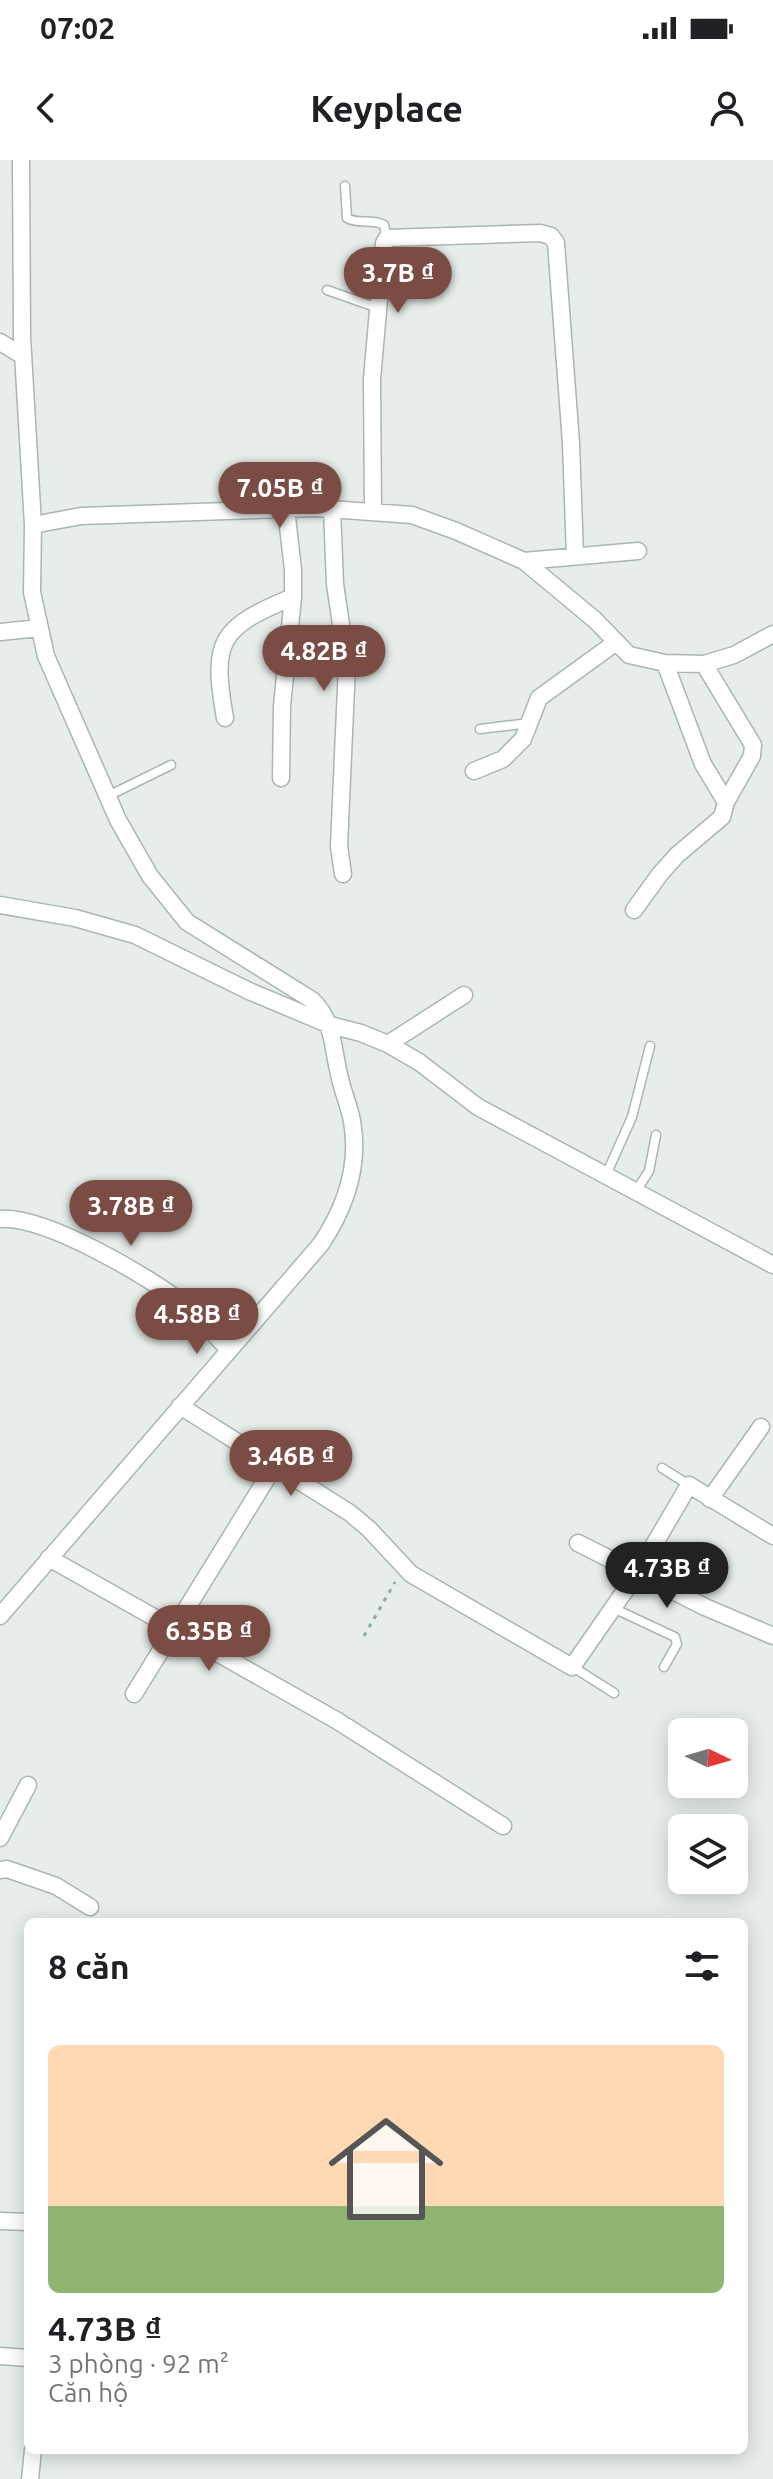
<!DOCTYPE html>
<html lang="vi">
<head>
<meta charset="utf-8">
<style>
	body { margin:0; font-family:Ubuntu,sans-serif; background:#f2f2f2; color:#202124; height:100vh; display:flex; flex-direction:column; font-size:30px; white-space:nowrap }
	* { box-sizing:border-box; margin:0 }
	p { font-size:26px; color:#757577 }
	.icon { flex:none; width:44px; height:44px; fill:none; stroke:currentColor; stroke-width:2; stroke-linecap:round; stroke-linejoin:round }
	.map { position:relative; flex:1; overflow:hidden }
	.sheet { position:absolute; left:24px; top:1758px; width:724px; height:536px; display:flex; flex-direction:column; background:#fff; border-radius:12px; box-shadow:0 4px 20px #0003 }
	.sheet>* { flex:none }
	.needle { width:52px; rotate:95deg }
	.tools { position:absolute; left:668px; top:1558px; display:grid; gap:16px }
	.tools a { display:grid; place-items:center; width:80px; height:80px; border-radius:12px; background:#fff; box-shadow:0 4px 20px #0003; font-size:40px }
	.price { position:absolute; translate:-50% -68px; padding:0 18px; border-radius:28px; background:#7a4c44; color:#fff; font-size:26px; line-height:52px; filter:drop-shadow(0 2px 4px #0008) }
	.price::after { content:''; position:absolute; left:50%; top:48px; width:24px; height:18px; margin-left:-12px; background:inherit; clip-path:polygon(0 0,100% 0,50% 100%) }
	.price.active { background:#222; color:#fff }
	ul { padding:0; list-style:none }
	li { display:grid; align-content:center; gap:16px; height:424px; padding:0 24px }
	li span { display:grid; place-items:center; height:248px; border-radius:12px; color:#555 }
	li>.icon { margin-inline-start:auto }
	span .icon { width:144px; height:144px; fill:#fffc; stroke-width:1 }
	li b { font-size:34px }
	h2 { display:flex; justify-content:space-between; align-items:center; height:96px; padding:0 24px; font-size:34px }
	.status { display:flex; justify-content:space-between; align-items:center; height:56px; padding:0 40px; background:#fff; direction:ltr }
	.status svg { height:22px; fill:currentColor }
	header { display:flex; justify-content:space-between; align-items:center; height:104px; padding:0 24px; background:#fff; font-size:36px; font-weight:700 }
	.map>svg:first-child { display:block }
</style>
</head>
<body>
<div class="status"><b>07:02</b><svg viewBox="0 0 49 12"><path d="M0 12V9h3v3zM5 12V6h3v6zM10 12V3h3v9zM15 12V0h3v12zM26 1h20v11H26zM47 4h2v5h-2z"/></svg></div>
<header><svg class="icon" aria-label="back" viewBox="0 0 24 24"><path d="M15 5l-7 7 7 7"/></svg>Keyplace<svg class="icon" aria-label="person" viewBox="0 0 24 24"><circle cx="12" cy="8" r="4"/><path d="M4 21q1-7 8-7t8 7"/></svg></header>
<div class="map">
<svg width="773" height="2319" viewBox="0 0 773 2319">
	<rect width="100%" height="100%" fill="#e7eeea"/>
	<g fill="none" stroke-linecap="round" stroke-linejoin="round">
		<defs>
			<path id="lane" d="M345 26 347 58C358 65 372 58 384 65L387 78
				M327 130 378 148
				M480 569 530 563
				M108 636 171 605
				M606 1015 632 957 650 886
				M636 1031 649 1011 656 975
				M662 1308 689 1325
				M613 1448 675 1477 677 1484 664 1507
				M573 1507 614 1533"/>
			<path id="street" d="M0 182 23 196
				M332 349 335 424 347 505 339 686 343 714
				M373 351 372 219 384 83 387 78 540 73 551 76 556 83 571 283 575 396
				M33 365 81 356 316 348 412 355 456 371 524 401 595 460 629 495 665 503 704 504 734 495 773 474
				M524 401 638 391
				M0 472 39 468
				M665 503 703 604 726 642
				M225 558C211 480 220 467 293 437
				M474 611 503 599 523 579 539 538 615 483
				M281 618 282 546 293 437V410L286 349
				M0 745 75 758 135 775 249 831 330 865 361 873 388 884 419 902 478 947 773 1105
				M634 750 660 714 677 695 722 657 726 642 752 596 753 585 704 504
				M388 884 464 835
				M0 1059C44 1055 150 1117 185 1145 201 1158 215 1175 229 1190
				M180 1246 350 1353 369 1369 411 1414 572 1507 638 1412 689 1325 773 1376
				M710 1339 761 1267
				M578 1383 705 1447 773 1476
				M49 1398 336 1560 503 1666
				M0 1456 321 1084C345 1048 360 1006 352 961 349 945 342 930 339 914 332 886 334 861 312 840L187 762 150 716 118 660 46 496 32 432 33 365 22 176 21 0
				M134 1534 275 1305
				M0 1678 28 1625
				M0 1710 7 1709 56 1726 90 1747
				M0 2061 28 2062
				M0 2196 28 2198
				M30 2319 33 2290"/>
		</defs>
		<!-- lane casing -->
		<use href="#lane" stroke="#aab6b0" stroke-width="11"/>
		<!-- street casing -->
		<use href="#street" stroke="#aab6b0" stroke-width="19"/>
		<!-- path -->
		<path stroke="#8aafa0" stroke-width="3" stroke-dasharray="4 6" stroke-linecap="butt" d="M364 1476 395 1422"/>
		<!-- lane -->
		<use href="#lane" stroke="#fff" stroke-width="8"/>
		<!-- street -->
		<use href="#street" stroke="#fff" stroke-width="16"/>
	</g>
</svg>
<div class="tools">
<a><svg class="needle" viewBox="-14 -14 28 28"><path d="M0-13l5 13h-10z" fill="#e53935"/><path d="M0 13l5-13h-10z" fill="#757577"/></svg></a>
<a><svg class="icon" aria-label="layers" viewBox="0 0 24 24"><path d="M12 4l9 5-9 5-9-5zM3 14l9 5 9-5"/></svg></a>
</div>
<b class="price" style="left:398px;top:155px">3.7B ₫</b>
<b class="price" style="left:280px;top:370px">7.05B ₫</b>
<b class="price" style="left:324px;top:533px">4.82B ₫</b>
<b class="price" style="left:131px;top:1088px">3.78B ₫</b>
<b class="price" style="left:197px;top:1196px">4.58B ₫</b>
<b class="price" style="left:291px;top:1338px">3.46B ₫</b>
<b class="price active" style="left:667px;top:1450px">4.73B ₫</b>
<b class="price" style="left:209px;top:1513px">6.35B ₫</b>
<section class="sheet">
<h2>8 căn<svg class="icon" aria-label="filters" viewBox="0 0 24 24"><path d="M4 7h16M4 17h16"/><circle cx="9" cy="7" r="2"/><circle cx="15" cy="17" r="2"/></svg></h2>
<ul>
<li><span style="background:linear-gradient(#ffd9b3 65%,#8fb573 0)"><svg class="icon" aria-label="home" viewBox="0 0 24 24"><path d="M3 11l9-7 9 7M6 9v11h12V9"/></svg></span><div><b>4.73B ₫</b><p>3 phòng · 92 m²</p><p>Căn hộ</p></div></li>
</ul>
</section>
</div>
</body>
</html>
